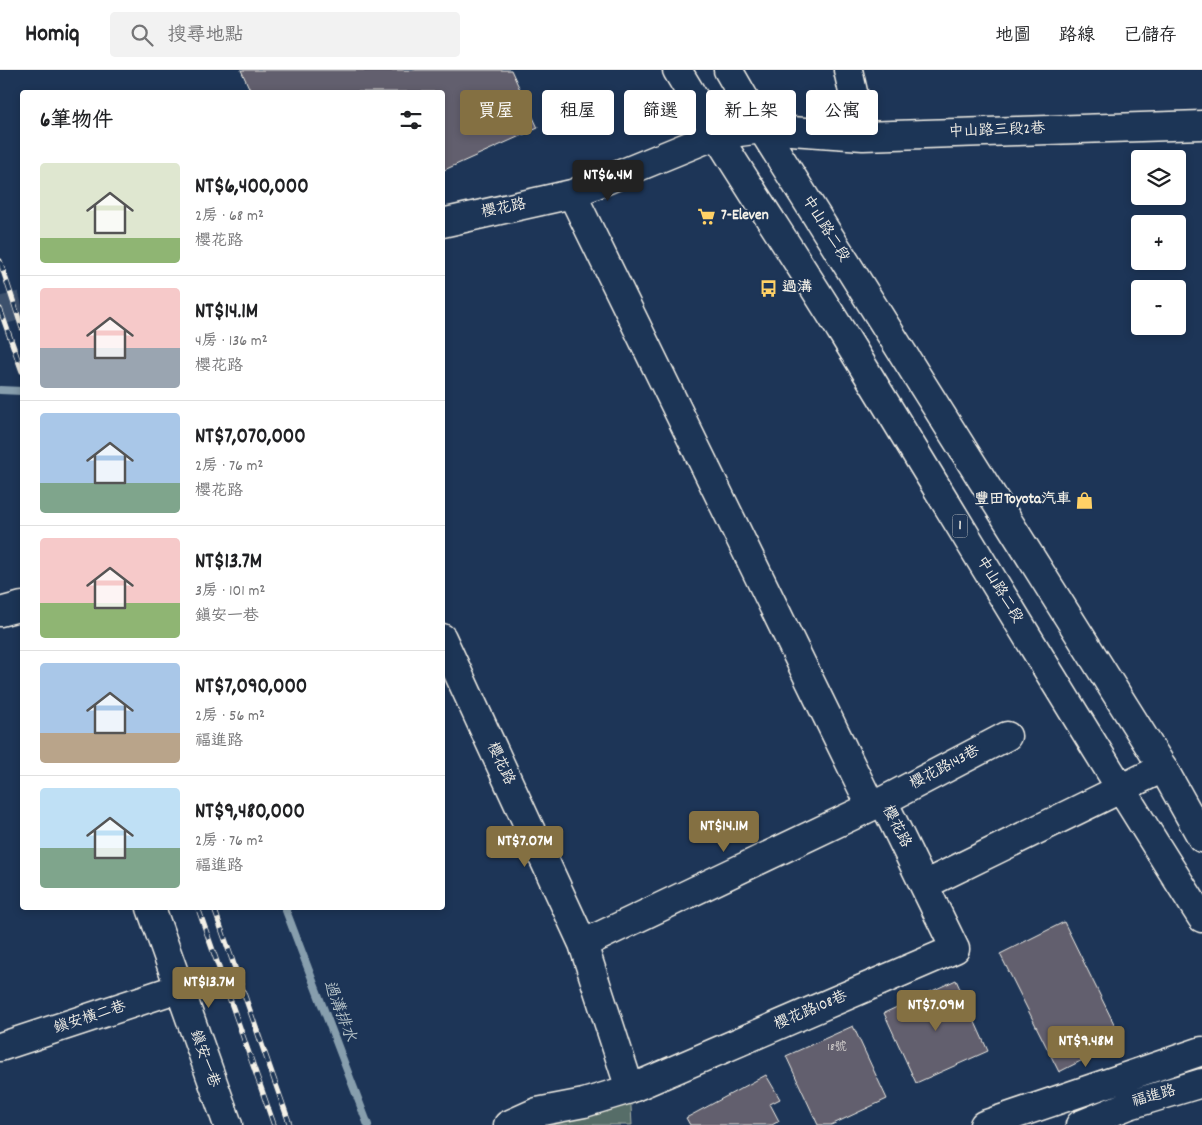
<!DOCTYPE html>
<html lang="zh-TW">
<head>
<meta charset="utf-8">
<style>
	body { margin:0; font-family:Dekko,"LXGW WenKai TC",sans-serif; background:#f2f2f2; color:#202124; height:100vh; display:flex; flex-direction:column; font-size:19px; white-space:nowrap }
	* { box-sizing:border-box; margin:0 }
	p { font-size:16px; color:#757577 }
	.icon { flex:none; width:28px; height:28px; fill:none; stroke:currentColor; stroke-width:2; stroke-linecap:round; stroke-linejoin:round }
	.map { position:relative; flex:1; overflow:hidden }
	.side { position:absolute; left:20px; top:20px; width:425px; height:820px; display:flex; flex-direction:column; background:#fff; border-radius:5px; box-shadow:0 2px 8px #0003 }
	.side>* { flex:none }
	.hud { position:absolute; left:460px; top:20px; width:475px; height:45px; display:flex; gap:10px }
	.buttons { position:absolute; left:1131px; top:80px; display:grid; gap:10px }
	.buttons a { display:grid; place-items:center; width:55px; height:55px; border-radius:5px; background:#fff; box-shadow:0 2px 8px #0003; font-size:25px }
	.price { position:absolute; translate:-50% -42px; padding:0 11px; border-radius:5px; background:#847042; color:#fff; font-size:16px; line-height:32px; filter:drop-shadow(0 1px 2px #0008) }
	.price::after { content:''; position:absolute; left:50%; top:30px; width:15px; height:11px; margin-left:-8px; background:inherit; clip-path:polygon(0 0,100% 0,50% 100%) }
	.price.selected { background:#222; color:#fff }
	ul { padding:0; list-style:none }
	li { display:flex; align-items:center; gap:15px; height:125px; padding:0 20px }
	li+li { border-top:1px solid #e0e0e0 }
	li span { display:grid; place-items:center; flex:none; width:140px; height:100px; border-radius:5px; color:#555 }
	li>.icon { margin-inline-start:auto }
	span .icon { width:60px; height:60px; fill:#fffc; stroke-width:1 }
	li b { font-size:21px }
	h2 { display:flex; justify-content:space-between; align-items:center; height:60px; padding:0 20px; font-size:21px }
	.pill { padding:0 18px; border-radius:5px; background:#fff; box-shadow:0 2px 8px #0003; font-size:18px; line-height:45px }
	.pill.selected { background:#847042; color:#fff }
	header { display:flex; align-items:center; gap:30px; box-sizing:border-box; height:70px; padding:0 25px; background:#fff; border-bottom:1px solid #e0e0e0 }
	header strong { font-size:24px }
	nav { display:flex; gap:28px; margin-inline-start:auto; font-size:18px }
	.search { width:350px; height:45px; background:#f2f2f2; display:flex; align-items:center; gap:12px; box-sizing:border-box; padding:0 18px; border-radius:5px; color:#757577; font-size:19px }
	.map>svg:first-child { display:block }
</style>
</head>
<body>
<header>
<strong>Homiq</strong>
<div class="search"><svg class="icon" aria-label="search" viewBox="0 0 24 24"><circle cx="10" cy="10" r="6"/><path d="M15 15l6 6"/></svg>搜尋地點</div>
<nav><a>地圖</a><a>路線</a><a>已儲存</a></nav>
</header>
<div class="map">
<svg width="1202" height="1055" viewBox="0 0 1202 1055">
	<rect width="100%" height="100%" fill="#1d3557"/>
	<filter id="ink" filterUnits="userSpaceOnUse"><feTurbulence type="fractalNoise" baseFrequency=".02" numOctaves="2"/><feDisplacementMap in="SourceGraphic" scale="10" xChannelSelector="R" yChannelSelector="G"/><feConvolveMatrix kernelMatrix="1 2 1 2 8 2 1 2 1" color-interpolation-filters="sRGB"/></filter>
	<g filter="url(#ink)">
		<!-- green -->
		<path fill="#576d68" stroke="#a6afa8" d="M630 1019 632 1055H508Z"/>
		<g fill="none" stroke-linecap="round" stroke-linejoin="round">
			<!-- stream -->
			<path stroke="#879ead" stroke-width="8" d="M0 320 22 321
				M285 838 368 1055"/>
		</g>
		<!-- building -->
		<path fill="#625f6e" stroke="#f4f1e8" d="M241 0H511L538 58 442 101V22H251Z
			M1064 852 1122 970 1059 1002 1000 884Z
			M956 910 988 981 916 1013 884 943Z
			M853 956 887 1029 831 1055H818L786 986Z
			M766 1005 780 1029 770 1034 779 1051 772 1055H690L686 1048Z"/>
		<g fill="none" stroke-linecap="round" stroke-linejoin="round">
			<!-- minor-tunnel -->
			<path stroke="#3d516d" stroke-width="28" stroke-dasharray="28 14" stroke-linecap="butt" d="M0 241 22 235"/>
			<defs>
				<path id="minor" d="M848 0 863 66
					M572 124 871 736
					M442 153 572 124 716 65 762 59 863 66 1202 55
					M0 542 22 536
					M442 568 583 874 630 1019
					M924 815 1163 698
					M151 838 228 1055
					M583 874 883 731 1007 666
					M0 977 179 918
					M508 1055 537 1042 584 1033 630 1019 955 879 883 731
					M984 1055 1202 981
					M1080 1055 1129 1035 1202 1013"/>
				<path id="major" d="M677 0C731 91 790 178 845 267 964 461 1080 657 1202 848
					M728 0 762 59 1163 698 1202 768"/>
			</defs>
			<!-- minor casing -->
			<use href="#minor" stroke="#f4f1e8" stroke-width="31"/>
			<!-- major casing -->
			<use href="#major" stroke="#f4f1e8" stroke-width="31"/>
			<!-- minor -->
			<use href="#minor" stroke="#1d3557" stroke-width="28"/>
			<!-- major -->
			<use href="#major" stroke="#1d3557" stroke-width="28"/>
			<defs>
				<path id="rail" d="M0 191 22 258
					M0 239 22 301
					M198 838 274 1055
					M214 838 290 1055"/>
			</defs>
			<!-- rail casing -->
			<use href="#rail" stroke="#f4f1e8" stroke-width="5.5"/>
			<!-- rail -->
			<use href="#rail" stroke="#1d3557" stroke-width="4" stroke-dasharray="11" stroke-linecap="butt"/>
		</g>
	</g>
	<!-- icons -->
	<defs>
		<symbol id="supermarket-bare" viewBox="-9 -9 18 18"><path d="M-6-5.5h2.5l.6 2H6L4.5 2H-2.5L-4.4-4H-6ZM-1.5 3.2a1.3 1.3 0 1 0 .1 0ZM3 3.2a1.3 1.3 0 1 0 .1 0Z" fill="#ffd166" stroke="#1d3557" stroke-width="2.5" paint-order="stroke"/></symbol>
		<symbol id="bus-bare" viewBox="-9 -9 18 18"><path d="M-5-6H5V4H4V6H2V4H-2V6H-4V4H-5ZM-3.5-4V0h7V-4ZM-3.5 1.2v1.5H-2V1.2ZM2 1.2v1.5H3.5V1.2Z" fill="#ffd166" stroke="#1d3557" stroke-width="2.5" paint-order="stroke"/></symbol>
		<symbol id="shop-bare" viewBox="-9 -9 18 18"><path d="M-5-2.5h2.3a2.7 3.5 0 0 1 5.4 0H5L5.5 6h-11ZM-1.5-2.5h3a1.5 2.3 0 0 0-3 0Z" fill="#ffd166" stroke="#1d3557" stroke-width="2.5" paint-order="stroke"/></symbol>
	</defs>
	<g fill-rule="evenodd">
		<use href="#supermarket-bare" x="694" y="134" width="25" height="25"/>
		<use href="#bus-bare" x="756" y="206" width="25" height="25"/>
		<use href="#shop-bare" x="1072" y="418" width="25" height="25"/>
	</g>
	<g text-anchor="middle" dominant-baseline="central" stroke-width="4" stroke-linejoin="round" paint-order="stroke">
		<!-- number labels -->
		<g font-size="12" fill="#d0ccca">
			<text x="837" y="977">18號</text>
		</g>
		<!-- shield labels -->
		<rect fill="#1d3557" stroke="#b4b9bc" stroke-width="1" x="952.5" y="444.5" width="15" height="23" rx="4"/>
		<g font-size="14" font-weight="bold" fill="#f4f1e8">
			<text x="960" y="456">1</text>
		</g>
		<!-- street labels -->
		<g font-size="15" fill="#f4f1e8" stroke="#1d3557">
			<text transform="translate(997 61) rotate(-2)">中山路三段2巷</text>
			<text transform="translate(504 139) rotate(-12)">櫻花路</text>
			<text transform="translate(825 159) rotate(58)">中山路二段</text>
			<text transform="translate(999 520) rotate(59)">中山路二段</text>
			<text transform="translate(500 694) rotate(65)">櫻花路</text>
			<text transform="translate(945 698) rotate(-28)">櫻花路143巷</text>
			<text transform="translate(896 757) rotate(63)">櫻花路</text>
			<text transform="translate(811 941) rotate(-23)">櫻花路108巷</text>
			<text transform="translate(90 948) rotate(-18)">鎮安橫二巷</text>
			<text transform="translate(204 989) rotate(70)">鎮安一巷</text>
			<text transform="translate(1154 1027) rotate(-16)">福進路</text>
		</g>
		<!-- poi labels -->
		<g font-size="15" font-weight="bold" fill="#f4f1e8" stroke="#1d3557" text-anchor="start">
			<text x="721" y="146">7-Eleven</text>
			<text x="782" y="218">過溝</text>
			<text x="1071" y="430" text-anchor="end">豐田Toyota汽車</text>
		</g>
		<!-- water labels -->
		<g font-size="16" font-style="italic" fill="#b4c1c6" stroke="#1d3557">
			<text transform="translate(339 941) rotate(69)">過溝排水</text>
		</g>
	</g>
</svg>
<div class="buttons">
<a><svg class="icon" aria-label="layers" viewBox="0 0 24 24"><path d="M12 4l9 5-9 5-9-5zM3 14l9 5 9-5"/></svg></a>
<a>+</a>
<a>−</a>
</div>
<b class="price selected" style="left:608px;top:132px">NT$6.4M</b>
<b class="price" style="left:724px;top:783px">NT$14.1M</b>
<b class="price" style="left:525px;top:798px">NT$7.07M</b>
<b class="price" style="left:209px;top:939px">NT$13.7M</b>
<b class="price" style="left:936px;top:962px">NT$7.09M</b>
<b class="price" style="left:1086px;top:998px">NT$9.48M</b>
<div class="hud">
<a class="pill selected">買屋</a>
<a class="pill">租屋</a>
<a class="pill">篩選</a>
<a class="pill">新上架</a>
<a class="pill">公寓</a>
</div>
<section class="side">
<h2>6筆物件<svg class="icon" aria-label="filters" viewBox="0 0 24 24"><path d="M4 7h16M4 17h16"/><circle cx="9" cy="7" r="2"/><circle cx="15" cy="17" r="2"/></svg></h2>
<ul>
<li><span style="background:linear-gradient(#dfe7d0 75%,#8fb573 0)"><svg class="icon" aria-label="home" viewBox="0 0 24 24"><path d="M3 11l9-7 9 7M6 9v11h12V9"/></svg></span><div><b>NT$6,400,000</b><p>2房 · 68 m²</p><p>櫻花路</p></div></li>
<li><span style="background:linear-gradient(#f6c9c9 60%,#9aa5b1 0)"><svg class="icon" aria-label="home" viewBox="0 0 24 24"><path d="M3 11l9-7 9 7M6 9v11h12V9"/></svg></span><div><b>NT$14.1M</b><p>4房 · 136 m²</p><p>櫻花路</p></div></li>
<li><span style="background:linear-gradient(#a9c7e8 70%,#7fa58c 0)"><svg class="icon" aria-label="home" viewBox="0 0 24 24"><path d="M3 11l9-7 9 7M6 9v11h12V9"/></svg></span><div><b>NT$7,070,000</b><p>2房 · 76 m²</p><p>櫻花路</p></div></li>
<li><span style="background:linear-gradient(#f6c9c9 65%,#8fb573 0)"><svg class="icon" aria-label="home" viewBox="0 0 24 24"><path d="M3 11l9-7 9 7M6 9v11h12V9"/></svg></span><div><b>NT$13.7M</b><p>3房 · 101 m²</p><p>鎮安一巷</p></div></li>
<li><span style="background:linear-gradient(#a9c7e8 70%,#b9a48a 0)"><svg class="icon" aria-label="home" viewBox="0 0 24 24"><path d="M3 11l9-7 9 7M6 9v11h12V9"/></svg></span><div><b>NT$7,090,000</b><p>2房 · 56 m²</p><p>福進路</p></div></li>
<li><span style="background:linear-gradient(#bfe0f5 60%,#7fa58c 0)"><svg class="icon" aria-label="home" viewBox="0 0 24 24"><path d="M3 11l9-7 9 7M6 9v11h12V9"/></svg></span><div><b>NT$9,480,000</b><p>2房 · 76 m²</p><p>福進路</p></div></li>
</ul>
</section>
</div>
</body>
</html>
